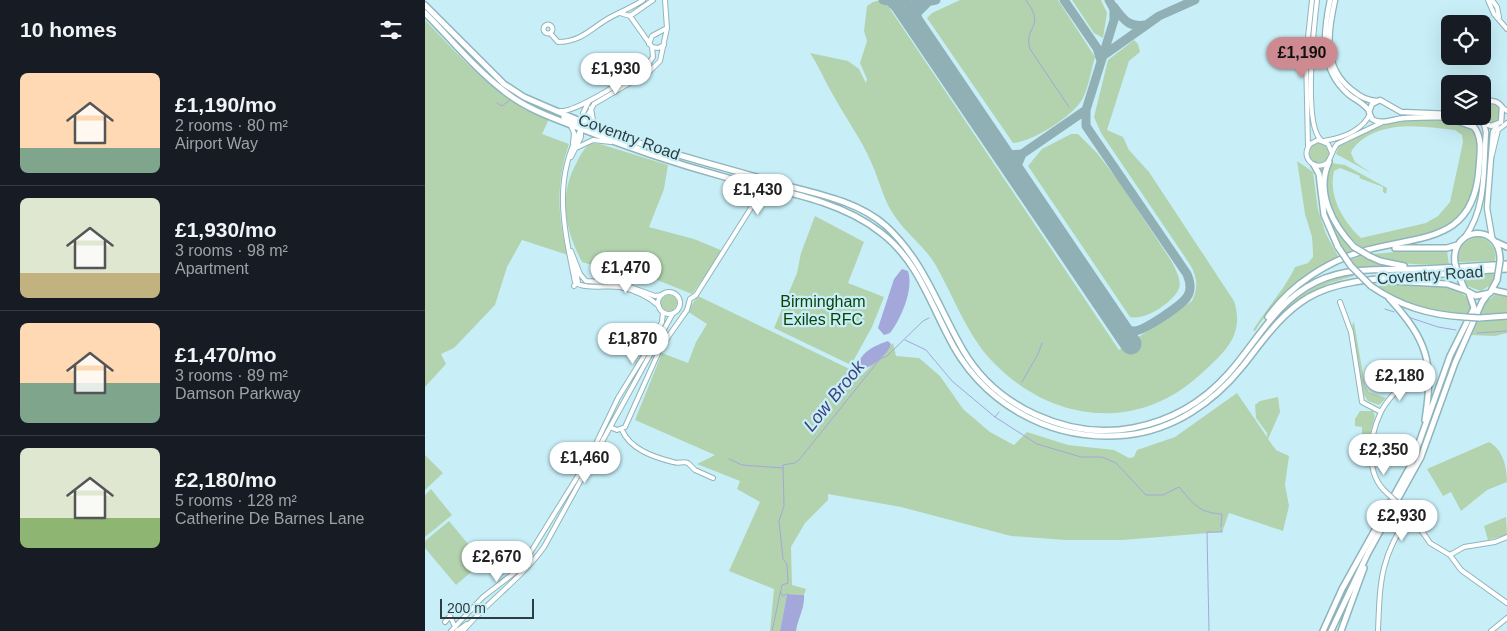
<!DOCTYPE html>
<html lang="en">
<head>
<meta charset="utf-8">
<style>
	body { margin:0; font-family:Helvetica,sans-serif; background:#242831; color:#f1f3f6; height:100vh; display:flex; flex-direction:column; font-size:19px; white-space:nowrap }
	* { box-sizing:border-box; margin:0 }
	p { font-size:16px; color:#9ea1a6 }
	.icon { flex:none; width:28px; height:28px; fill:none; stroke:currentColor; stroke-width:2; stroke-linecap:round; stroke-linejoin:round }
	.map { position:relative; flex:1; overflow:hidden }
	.sheet { display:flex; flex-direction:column; background:#171b24; width:425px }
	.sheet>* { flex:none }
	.buttons { position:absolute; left:1016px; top:15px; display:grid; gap:10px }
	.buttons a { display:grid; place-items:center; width:50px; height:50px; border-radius:8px; background:#171b24; box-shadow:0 5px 20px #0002; font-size:25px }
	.scale { position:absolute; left:15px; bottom:12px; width:94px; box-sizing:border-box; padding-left:5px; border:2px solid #2d3d40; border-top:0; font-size:14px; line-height:18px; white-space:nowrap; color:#2d3d40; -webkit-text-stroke:4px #c8eff8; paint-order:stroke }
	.price { position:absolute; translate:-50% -42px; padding:0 11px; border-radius:18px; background:#fff; color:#222; font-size:16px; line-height:32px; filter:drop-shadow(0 1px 2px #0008) }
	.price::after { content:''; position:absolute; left:50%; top:30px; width:15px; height:11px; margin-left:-8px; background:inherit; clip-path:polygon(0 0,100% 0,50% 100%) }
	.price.selected { background:#ce8a91; color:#111 }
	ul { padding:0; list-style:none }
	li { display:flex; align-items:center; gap:15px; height:125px; padding:0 20px }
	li+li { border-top:1px solid #363941 }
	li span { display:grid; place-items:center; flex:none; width:140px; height:100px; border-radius:8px; color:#555 }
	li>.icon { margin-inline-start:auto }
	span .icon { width:60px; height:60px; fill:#fffc; stroke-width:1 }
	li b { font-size:21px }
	h2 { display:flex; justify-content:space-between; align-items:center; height:60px; padding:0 20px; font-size:21px }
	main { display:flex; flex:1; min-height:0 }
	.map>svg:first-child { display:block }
</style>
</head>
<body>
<main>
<section class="sheet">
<h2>10 homes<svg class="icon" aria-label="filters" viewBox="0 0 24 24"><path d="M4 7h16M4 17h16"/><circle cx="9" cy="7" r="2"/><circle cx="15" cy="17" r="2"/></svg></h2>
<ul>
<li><span style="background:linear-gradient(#ffd9b3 75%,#7fa58c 0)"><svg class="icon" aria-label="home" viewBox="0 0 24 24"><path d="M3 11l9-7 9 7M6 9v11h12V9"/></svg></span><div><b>£1,190/mo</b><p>2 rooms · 80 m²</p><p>Airport Way</p></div></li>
<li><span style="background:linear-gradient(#dfe7d0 75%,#c2b280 0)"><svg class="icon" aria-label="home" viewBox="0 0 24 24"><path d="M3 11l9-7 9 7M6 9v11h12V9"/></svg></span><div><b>£1,930/mo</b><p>3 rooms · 98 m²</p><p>Apartment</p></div></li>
<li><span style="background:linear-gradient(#ffd9b3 60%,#7fa58c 0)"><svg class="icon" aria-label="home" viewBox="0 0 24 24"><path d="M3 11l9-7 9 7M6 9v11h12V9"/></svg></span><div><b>£1,470/mo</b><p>3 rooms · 89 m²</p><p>Damson Parkway</p></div></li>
<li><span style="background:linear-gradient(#dfe7d0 70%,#8fb573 0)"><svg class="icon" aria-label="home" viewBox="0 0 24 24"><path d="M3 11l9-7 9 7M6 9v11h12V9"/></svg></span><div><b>£2,180/mo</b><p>5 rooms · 128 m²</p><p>Catherine De Barnes Lane</p></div></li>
</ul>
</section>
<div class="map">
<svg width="1082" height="631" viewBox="0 0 1082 631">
	<rect width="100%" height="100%" fill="#c8eff8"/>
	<!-- green -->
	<path fill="#b3d3af" d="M456 0 461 3 694 350 767 301C774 286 772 276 764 263L676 133 669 117 683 60 709 40 713 44 715 52 704 61 682 130 698 137 704 150 724 172 809 301C820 335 800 352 776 374 712 433 626 423 567 361 542 335 528 295 510 264 499 246 482 234 471 218 458 201 455 181 446 162 436 138 419 116 407 93 399 80 394 66 385 53L423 61 434 69 441 83 442 79 435 63 442 41 439 31 442 6 448 2Z
		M535 0H633L670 57C666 70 664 86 658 98 649 116 607 142 588 143L502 18 507 13Z
		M647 0H676L682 13 678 38 669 33Z
		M0 20C36 57 74 103 124 119L117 134 144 144C131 182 132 217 143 255L97 240 82 267 70 305 29 348 16 354 21 364 0 387Z
		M1057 113a9 9 0 1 1 18 0a9 9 0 1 1-18 0Z
		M979 120C997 120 1036 116 1049 129 1058 138 1051 190 1046 201 1044 207 1036 218 1030 222 1004 240 969 243 939 249 918 236 885 187 907 163L920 165 962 188 961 194 958 192V187L934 178 935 176 915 168 909 171C903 196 918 221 936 238L1001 223 1013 216 1025 202 1038 142 1037 135 1030 130C999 127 966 120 938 139 933 143 928 147 926 153L930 162 946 173 911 154 914 145 952 127Z
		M646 134H653L672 153 695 183 747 262C750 269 757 280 754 288 749 302 720 321 705 317L603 166 617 149Z
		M166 143 175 144 243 165 239 189 224 227 269 239 298 251 267 294 195 265 186 271 157 262C140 230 133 195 152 162 156 154 159 148 166 143Z
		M884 153a10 10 0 1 1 20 0a10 10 0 1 1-20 0Z
		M872 161 888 172 893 210 901 234 914 258C877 277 853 295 830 331L828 330C841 309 860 289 870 267L883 263 888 257V252L887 237 880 214Z
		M900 167 906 217 931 252 921 256 902 218 893 168Z
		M390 216 439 242 423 283 459 297 447 327 426 365 349 328 372 273 376 253Z
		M1055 237C1066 241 1072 249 1070 261L1033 262C1033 248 1039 238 1055 237Z
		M1003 249 1022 251 1024 264C997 265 973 266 948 254Z
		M936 256 967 267 932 268 925 260Z
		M926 273 929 276 905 283 889 291 847 320C874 294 890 283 926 273Z
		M1070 273 1067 284 1056 291 1042 286 1039 276Z
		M973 284C996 285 1031 281 1046 302V314C1011 314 982 305 952 286Z
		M1071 294 1082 297V313L1054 314 1062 301Z
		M236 303a8 8 0 1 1 16 0a8 8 0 1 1-16 0Z
		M273 296 437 375 468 343 471 356 494 358 515 376 538 409 565 432 589 445 602 432 643 445 689 450 704 458 709 457 712 450 750 437 812 393 842 437V433L831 418 830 405 835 401 853 397 855 412 843 439 851 450 864 456 860 485 864 506 858 531 804 513 797 532 697 540H640L586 536 476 507 403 494V500L380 523 366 547 367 585 381 589 379 595 362 594 355 631H345L349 589 304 571 335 502 312 489 315 481 272 464 290 455 210 420 237 353 263 363 271 342 282 324 262 311Z
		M1082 319V333L1070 336 1045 335 1052 322Z
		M929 322 940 386 944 392 961 398 954 405 943 401 939 395 927 325Z
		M935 411H948L950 416 943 441 942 470 937 439V427L930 426V419Z
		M1064 442C1078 449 1082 468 1082 482L1062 490 1036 511 1026 492 1018 496 1002 469Z
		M0 455 18 473 0 490Z
		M6 489 27 515 0 537V495Z
		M1081 517 1082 535 1063 540 1059 526Z
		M24 521 58 562 31 585 0 548V541Z"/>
	<!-- water -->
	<path fill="#a4a7da" d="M477 269 483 271C489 289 476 319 465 333L459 335 453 328 469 279Z
		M463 341 466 344C464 353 446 369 436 369L433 366C435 352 451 345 463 341Z
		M362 594 379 595C380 608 373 618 371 631H355Z"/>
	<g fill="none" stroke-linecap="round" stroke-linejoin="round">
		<!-- stream -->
		<path stroke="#a4a7da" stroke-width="1" d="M601 0C622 29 598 25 605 49L644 107
			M72 103 77 106 85 100
			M960 309 969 312
			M983 317 1013 327 1031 330
			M1052 333 1082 331
			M480 340 501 350 527 381 570 417 612 444 656 457H677L691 463 721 495H738L754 487C769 504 774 513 797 514L796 527
			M597 382 613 354 617 343
			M570 417 574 412
			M304 459 317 465 358 468
			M355 592 358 596 362 594
			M347 631 357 585 363 583 362 564 358 559 354 521 359 506 358 465 370 463 374 460 455 359 462 356 498 321 504 318
			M784 631 782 532H797V530"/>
		<!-- taxiway -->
		<path stroke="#91b0b6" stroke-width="9" d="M458 0 486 5 511 0
			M639 0 672 48 676 61
			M467 4 486 19
			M689 7C698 19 704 28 720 25
			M493 29 492 13 502 3
			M679 55 734 16 770 0
			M661 110V126L762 274C765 281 767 290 762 297 757 305 719 331 709 331 702 331 697 326 692 322
			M575 150 584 155 597 154 661 110 689 20V9L684 0
			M595 179 592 166 597 154"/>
		<!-- runway -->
		<path stroke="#91b0b6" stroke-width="21" d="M473 0 706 344"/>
		<defs>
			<path id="minor" d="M892 0C889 26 878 124 896 140
				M1063 0 1069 14 1082 29
				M1067 0 1072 7 1074 17
				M205 16 228 0
				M118.5 29a4.5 4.5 0 1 1 9 0a4.5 4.5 0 1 1-9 0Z
				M125 33 133 42C157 42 167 27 186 17 197 11 208 7 218 0
				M224 44 227 36 242 28
				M227 47 233 48 239 45
				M1077 107 1082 111
				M166 108 169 126
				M135 111C151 113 206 76 222 66L228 57 227 47 205 16 195 13
				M159 122 169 104 225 71 235 61 242 28 240 0
				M159 122 158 113 164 101
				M146 126 149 133 148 143
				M156 129C127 179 139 228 150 282 159 290 183 285 195 287 209 290 223 296 234 306
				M899 141C917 138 937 131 945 114
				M883 147 881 56 887 0
				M151 148 168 140 186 142
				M907 153 903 144 893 140 885 144C879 152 881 160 889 165 907 169 904 154 912 144L956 123
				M1067 155 1073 130 1082 123
				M146 157 156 137V129
				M146 251 155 274 161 281 194 283 230 296 237 295
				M149 286 153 282 149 260
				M233 303a11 11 0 1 1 22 0a11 11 0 1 1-22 0Z
				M915 302 926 332 937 402 956 412
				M185 427 192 430 200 427 236 347 262 310 265 299 271 295 331 200 336 191 334 186
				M197 430C205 449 228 457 248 462 253 464 258 461 263 463L270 470 288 478
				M962 493C940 474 944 438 955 414 960 402 972 390 982 381
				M985 514 1005 543 1025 555 1036 570 1082 603
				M1025 555 1039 547 1070 542 1082 537
				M25 616 30 627
				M20 622 25 616
				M26 631 58 597 89 573 102 558 164 458 193 398 225 346 237 322 238 312
				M32 631 42 624
				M38 631C63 601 96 579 119 547L248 313
				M953 631C955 581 955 557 985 514L978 508
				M1066 631 1082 618"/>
			<path id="major" d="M905 0C898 34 894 68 923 94 930 100 939 103 944 111
				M910 0C903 32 897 67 927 90 934 96 942 101 952 101
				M1025 114 976 112 955 100 947 104 944 112 947 119C957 126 970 118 981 118 1001 117 1040 115 1058 123
				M1055 116 1058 123 1066 126 1076 122 1077 107C1072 100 1064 99 1058 105
				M1040 237C1062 207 1058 168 1061 132L1059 124
				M1067 237 1062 208 1068 132 1072 125"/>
			<path id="highway" d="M0 5 79 84 99 97C147 118 196 139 247 153 284 164 322 174 359 185 394 194 434 202 461 226 499 261 513 307 538 350 571 407 643 440 708 428 745 421 778 402 803 374 832 342 850 302 891 282 924 266 959 270 994 269 1024 268 1053 266 1082 264
				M0 13C26 39 50 69 79 91 101 109 128 118 154 128 203 148 252 164 303 178 353 191 413 199 455 232 490 258 503 297 522 334 555 403 625 443 702 435 748 430 788 403 817 367 837 342 855 314 884 297 916 279 955 279 991 276 1021 274 1052 271 1082 269
				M139 117 154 124 156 129
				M160 124 216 150
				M904 162C890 192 908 225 929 247
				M889 165 894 174 899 215 913 247
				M1071 242 1082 247
				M970 248H1022L1032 245
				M944 256 955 261 979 266
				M1030 263C1025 227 1076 221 1075 261
				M1033 274 1040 290 1051 296 1065 293 1072 280
				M965 281 1022 284 1042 291
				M946 286C975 306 1004 315 1040 317
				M1068 290 1082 293
				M964 298C1003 341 1009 362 1000 420
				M843 317C865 285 904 260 942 250 998 235 1049 242 1054 168 1055 154 1058 138 1049 127L1027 119
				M1054 318 1082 316
				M898 631 917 589 986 465 1025 356 1049 308 1044 293
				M906 631 943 553 996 457 1030 363 1057 302 1063 294
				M916 631 939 568"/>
		</defs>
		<!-- minor casing -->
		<use href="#minor" stroke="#8fb5bc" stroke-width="6"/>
		<!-- major casing -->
		<use href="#major" stroke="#8fb5bc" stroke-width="7"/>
		<!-- highway casing -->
		<use href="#highway" stroke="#8fb5bc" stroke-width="8"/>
		<!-- minor -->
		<use href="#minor" stroke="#fff" stroke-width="4"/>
		<!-- major -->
		<use href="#major" stroke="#fff" stroke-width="4.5"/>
		<!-- highway -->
		<use href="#highway" stroke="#fff" stroke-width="5"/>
		<defs>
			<path id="minor-bridge" d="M962 493 978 508"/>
			<path id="highway-bridge" d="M913 247 926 266 946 286
				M929 247 944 256
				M1030 263 1033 274
				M1072 280 1075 261
				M1040 317 1054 318"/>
		</defs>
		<!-- minor-bridge casing -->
		<use href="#minor-bridge" stroke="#8fb5bc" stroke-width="6" stroke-linecap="butt"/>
		<!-- highway-bridge casing -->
		<use href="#highway-bridge" stroke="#8fb5bc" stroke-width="8" stroke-linecap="butt"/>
		<!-- minor-bridge -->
		<use href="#minor-bridge" stroke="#fff" stroke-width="4"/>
		<!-- highway-bridge -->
		<use href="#highway-bridge" stroke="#fff" stroke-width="5"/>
	</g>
	<g text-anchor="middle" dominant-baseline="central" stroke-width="4.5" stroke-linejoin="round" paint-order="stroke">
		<!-- street labels -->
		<g font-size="16" fill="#2d3d40" stroke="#c8eff8">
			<text transform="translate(204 137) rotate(20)">Coventry Road</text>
			<text transform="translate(1005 275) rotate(-4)">Coventry Road</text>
		</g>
		<!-- park labels -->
		<g font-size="16" fill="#0c4308" stroke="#c8eff8">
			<text x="398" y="301">Birmingham<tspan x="398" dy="18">Exiles RFC</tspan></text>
		</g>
		<!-- water labels -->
		<g font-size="18" font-style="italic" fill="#413f7f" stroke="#c8eff8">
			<text transform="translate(409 396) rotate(-51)">Low Brook</text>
		</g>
	</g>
</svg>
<div class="buttons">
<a><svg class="icon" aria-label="locate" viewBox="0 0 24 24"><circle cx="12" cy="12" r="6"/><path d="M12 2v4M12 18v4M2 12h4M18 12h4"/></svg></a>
<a><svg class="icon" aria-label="layers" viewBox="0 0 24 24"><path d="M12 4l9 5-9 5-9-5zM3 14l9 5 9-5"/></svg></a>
</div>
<div class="scale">200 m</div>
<b class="price selected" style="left:877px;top:79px">£1,190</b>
<b class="price" style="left:191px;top:95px">£1,930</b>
<b class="price" style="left:333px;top:216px">£1,430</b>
<b class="price" style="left:201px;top:294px">£1,470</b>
<b class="price" style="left:208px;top:365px">£1,870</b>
<b class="price" style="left:975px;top:402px">£2,180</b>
<b class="price" style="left:959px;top:476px">£2,350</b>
<b class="price" style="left:160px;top:484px">£1,460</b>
<b class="price" style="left:977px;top:542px">£2,930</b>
<b class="price" style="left:72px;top:583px">£2,670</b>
</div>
</main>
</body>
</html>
